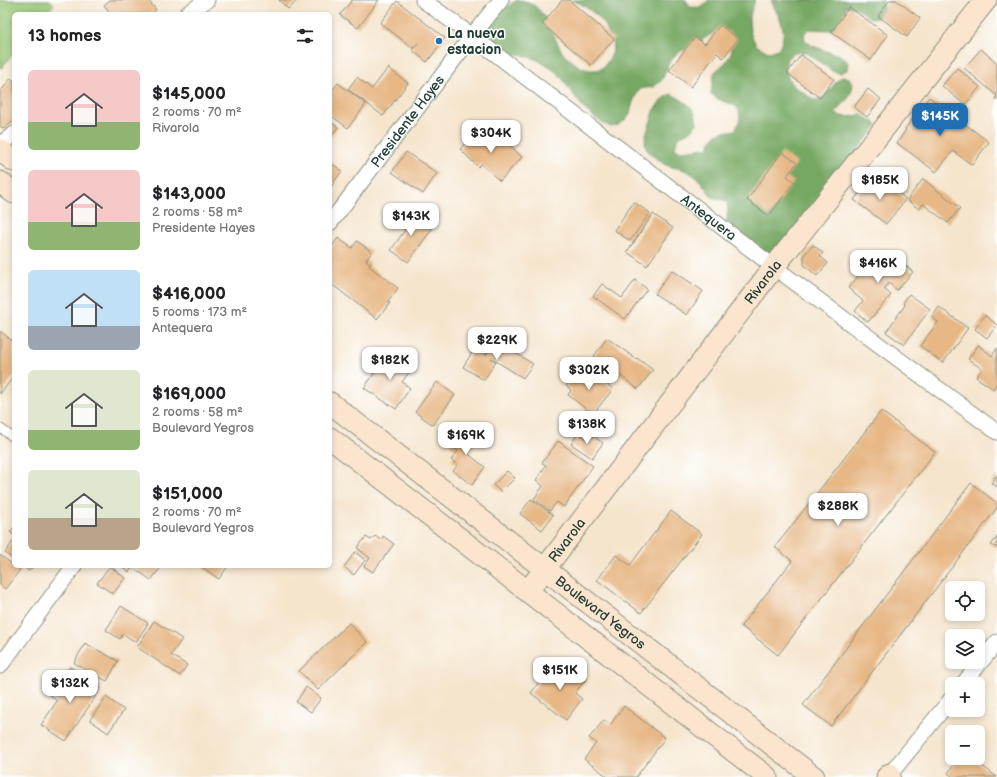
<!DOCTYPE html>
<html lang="en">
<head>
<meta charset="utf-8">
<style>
	body { margin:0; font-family:"Balsamiq Sans",sans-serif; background:#f6f6f6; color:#202124; height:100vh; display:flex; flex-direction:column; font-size:15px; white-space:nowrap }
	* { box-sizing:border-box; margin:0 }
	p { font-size:13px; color:#757577 }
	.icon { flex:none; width:22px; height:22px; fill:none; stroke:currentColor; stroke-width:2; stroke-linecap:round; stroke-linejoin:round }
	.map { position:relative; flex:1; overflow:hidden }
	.sheet { position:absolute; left:12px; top:12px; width:320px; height:556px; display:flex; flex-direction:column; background:#fff; border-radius:6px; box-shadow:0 2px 6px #0003 }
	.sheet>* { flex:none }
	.fabs { position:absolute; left:945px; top:581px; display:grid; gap:8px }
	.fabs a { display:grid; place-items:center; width:40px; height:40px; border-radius:6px; background:#fff; box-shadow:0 2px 6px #0003; font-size:20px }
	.price { position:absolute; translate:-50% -34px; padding:0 9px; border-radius:8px; background:#fff; color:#222; font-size:13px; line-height:26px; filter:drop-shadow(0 1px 2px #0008) }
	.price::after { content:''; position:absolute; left:50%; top:24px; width:12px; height:9px; margin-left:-6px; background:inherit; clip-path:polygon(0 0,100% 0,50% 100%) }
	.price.selected { background:#1f6fb2; color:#fff }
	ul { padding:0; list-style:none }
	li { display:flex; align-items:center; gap:12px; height:100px; padding:0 16px }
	li span { display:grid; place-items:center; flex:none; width:112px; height:80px; border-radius:6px; color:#555 }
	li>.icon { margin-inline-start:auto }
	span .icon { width:48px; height:48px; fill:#fffc; stroke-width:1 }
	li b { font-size:17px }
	h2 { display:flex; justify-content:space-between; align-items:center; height:48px; padding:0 16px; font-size:17px }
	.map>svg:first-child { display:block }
</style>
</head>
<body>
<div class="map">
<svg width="997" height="777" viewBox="0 0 997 777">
	<rect width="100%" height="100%" fill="#fff"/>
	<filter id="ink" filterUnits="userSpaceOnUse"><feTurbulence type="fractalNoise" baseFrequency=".025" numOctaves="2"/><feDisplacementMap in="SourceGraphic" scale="8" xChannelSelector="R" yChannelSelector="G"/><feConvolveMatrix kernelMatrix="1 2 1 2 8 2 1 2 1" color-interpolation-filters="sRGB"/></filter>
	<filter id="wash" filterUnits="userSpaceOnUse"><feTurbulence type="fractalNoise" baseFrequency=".012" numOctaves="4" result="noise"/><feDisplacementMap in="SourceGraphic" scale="16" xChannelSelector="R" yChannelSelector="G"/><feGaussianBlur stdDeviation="0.9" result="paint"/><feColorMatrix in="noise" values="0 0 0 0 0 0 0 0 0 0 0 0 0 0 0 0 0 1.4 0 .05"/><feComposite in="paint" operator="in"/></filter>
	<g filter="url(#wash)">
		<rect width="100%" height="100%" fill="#f5e5cd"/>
		<!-- green -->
		<path fill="#94c271" stroke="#5a8052" d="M0 0H50L54 4 46 14H14V53L1 68H0Z"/>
		<!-- forest -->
		<path fill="#77a863" stroke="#4b724c" d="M517 0C546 0 552 37 564 55 567 58 573 61 576 64 582 68 586 70 593 70 601 70 604 67 608 61 610 57 613 54 613 50 614 40 603 21 596 15 589 9 581 3 572 0H686L687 2 691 7C699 8 703 7 708 0H755L749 18 750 32 756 45 768 52C775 51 780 49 782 41 787 25 776 14 771 0H883V11L878 16V18H870L857 8 845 6 846 13 837 25 831 30 809 29 804 34 805 41 811 45 831 53 838 54 844 58 848 63 847 70 840 73 832 71 807 53 800 52 792 54 787 59 785 66 788 78 792 85 814 100 823 98 837 81 843 76 849 78 853 84C851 99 844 102 835 113L840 116 847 117 861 115 873 121 877 126 774 254 767 255 727 223C726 215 729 211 727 202L721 199 712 197C705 187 699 177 687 171 681 168 673 168 666 165 663 164 659 160 656 158 641 148 644 139 650 123 655 108 656 103 671 94 677 97 690 104 693 110 696 114 696 119 697 123 695 125 694 128 693 129 683 138 677 131 675 149L681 151 708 148C711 142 714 133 722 132 727 131 731 131 735 130 741 121 743 110 732 104 729 103 726 103 723 101 718 99 715 97 711 94L714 73 725 63 729 57 732 50 731 43 714 32 690 48 683 50 676 54 668 65 663 78 659 83 653 87 639 89 633 102 629 116 624 121 618 125 611 127 604 124 585 110 558 73 538 60 523 55 509 53 497 44 489 31V23L493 18 505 8Z"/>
		<g id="blocks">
			<!-- building -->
			<path fill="#e7b886" d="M110 0H148L156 10 150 14H111L104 5Z
				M279 0H298L288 9Z
				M352 0H379L358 28 340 15Z
				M562 0H569L614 39 591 65 542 24Z
				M890 0H896L920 18 907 37 878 16Z
				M397 1 445 38 427 62 412 50 418 43 413 48 380 23Z
				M849 7 888 35 871 60 831 32Z
				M720 25 738 39 723 58 717 53 691 87 669 70 695 37 705 44Z
				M981 49 997 63V101L995 98 997 96 964 68Z
				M801 55 834 79 820 98 787 73Z
				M388 68 408 83 383 116 348 89 357 77 372 89Z
				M957 68 980 87 965 105 942 86Z
				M11 78 14 81V121L3 129 0 126V92Z
				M338 83 366 104 348 128 330 115V93Z
				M868 89 881 99 867 117 854 107Z
				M929 97 989 142 972 165 953 151 936 172 897 143 906 130 905 129Z
				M330 121 338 127 330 138Z
				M481 126 500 144 504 140 522 157 500 181 481 164 478 167 460 149Z
				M406 152 437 173 423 194 392 172Z
				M782 152 797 163 787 176 794 182 769 216 747 200Z
				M330 162 342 171 330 188Z
				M880 179 906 199 886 224 854 200 867 183 874 188Z
				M923 179 960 208 948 223 923 204 919 209 907 200Z
				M634 202 650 213 630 241 614 230Z
				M409 213 432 229 408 262 391 250 405 230 400 226Z
				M653 214 673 228 647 266 627 252Z
				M338 238 352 248 357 241 372 252 366 260 371 264 369 266 398 288 388 302 390 303 377 319 330 283V279L332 277 330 276V260L331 259 330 258V249Z
				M813 245 823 253 820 256 828 263 817 276 804 265V255Z
				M878 253 887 260 892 254 913 272 897 290 889 283 884 289 891 295 868 322 855 311 863 301 848 288Z
				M672 270 703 291 687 315 655 294Z
				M635 280 647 289 625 319 593 296 602 284 622 298Z
				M909 294 930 309 904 345 886 332 905 305 903 303Z
				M939 307 968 328 943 363 920 346 938 322 932 317Z
				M985 315 997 325 987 338 975 329Z
				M0 331 14 342V376L0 394Z
				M607 338 636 359 637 358 653 370 638 389 594 356Z
				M495 340 533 364 523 378 491 358 496 361 484 380 463 367 475 348 486 355Z
				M978 345 992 356 997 348V383L993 389 976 377 982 369 968 359Z
				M389 352 412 368 402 382 410 388 396 409 364 388Z
				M587 370 613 389 593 414 568 395 571 390 566 386 574 376 579 380Z
				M437 382 455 395 433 425 415 412Z
				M881 411 935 452 778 655 741 626 792 561 775 547Z
				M464 426 479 437 467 453 485 467 472 485 453 471 458 465 451 460 458 451 450 445Z
				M578 433 588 440 592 435 603 443 592 458 571 444Z
				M558 441 593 466 564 507 557 502 550 511 534 499 543 486 536 480 546 465 542 463Z
				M507 471 515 478 501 492 493 485Z
				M997 475V487L991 483Z
				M971 483 997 503V508L831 726 803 705Z
				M531 499 553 515 542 530 520 514Z
				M671 511 702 534 641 613 597 580 616 555 630 565Z
				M14 527V535L10 532Z
				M375 536 381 540 383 536 394 544 373 572 364 566 370 558 357 548 366 537 371 540Z
				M997 537V548L991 545Z
				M14 540V560L5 553Z
				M355 552 365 560 354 575 344 567Z
				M0 555 20 570 5 589 0 585Z
				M22 566H33L29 571Z
				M110 566 125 578 113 594 97 583Z
				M121 566H162L151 580 132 567 129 572Z
				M204 566H228L219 579 203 568Z
				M121 606 148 623 136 642 123 634 120 639 106 630Z
				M154 621 182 639 171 655 187 665 180 676 137 647Z
				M349 623 367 642 318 690 299 671Z
				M85 643 118 661 107 681 74 663Z
				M565 663 586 679 575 693 582 699 566 720 531 693 547 672 553 677Z
				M70 667 101 688 66 741 41 725 57 701 51 696Z
				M306 687 321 698 311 712 296 702Z
				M106 697 124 710 108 733 90 720Z
				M624 706 665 738 636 777H608L584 759 596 743 589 738 604 720 610 725Z
				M959 758H972L997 777H953L948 773Z"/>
		</g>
	</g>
	<g filter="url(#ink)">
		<use href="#blocks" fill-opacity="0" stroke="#8a9180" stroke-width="1"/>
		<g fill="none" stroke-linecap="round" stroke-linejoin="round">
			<defs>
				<path id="lane" d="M0 428 14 438"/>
				<g id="street">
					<path id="s1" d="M423 0 472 36 774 267 997 432"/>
					<path d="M187 14 207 0"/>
					<path d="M0 144 14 134"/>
					<path id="s2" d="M330 223 472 36 501 0"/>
					<path d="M0 666 74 566"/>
					<path d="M963 684 997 642"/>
					<path d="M890 774 952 698"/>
				</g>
				<g id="secondary">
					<path d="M0 150 14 161"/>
					<path d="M0 182 14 193"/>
					<path id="s3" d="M330 403 814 777"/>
					<path d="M330 438 767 777"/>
					<path id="s4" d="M528 591 774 267 986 0"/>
					<path d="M887 777 890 774"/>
				</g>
			</defs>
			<!-- lane casing -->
			<use href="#lane" stroke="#8a9180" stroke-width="10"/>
			<!-- street casing -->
			<use href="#street" stroke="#8a9180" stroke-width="17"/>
			<!-- secondary casing -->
			<use href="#secondary" stroke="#8a9180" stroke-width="23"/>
			<!-- lane -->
			<use href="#lane" stroke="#fff" stroke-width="8"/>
			<!-- street -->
			<use href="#street" stroke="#fff" stroke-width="15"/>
			<!-- secondary -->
			<use href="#secondary" stroke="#fce5cf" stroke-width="21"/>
		</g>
	</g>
	<!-- markers -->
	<circle fill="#1f6fb2" stroke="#fff" stroke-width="1.5" cx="439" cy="41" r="4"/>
	<g text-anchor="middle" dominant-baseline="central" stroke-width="3" stroke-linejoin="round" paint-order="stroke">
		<!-- poi labels -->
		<g font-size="14" font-weight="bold" fill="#1f3d34" stroke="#fff" text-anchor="start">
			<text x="447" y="33">La nueva<tspan x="447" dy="16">estacion</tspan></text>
		</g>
		<!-- street labels -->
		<g font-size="14" fill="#1f3d34" stroke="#fff">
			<text stroke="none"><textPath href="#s2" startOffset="128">Presidente Hayes</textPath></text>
			<text stroke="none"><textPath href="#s1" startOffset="359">Antequera</textPath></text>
			<text stroke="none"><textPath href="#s4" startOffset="388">Rivarola</textPath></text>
			<text stroke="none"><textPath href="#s4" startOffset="64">Rivarola</textPath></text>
			<text stroke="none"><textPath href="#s3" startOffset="342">Boulevard Yegros</textPath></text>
		</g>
	</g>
</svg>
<div class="fabs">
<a><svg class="icon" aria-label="locate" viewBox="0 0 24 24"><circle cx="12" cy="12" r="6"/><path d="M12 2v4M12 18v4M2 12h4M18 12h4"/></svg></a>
<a><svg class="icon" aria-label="layers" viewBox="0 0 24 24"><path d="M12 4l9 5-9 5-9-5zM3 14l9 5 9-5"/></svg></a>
<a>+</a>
<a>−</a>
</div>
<b class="price selected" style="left:940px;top:137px">$145K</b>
<b class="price" style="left:491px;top:154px">$304K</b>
<b class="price" style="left:880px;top:201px">$185K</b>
<b class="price" style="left:411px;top:237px">$143K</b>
<b class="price" style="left:878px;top:284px">$416K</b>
<b class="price" style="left:497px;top:361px">$229K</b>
<b class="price" style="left:390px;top:381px">$182K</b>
<b class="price" style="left:589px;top:391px">$302K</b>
<b class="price" style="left:587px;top:445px">$138K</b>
<b class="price" style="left:466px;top:456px">$169K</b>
<b class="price" style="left:838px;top:527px">$288K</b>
<b class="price" style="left:560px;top:691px">$151K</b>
<b class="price" style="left:70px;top:704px">$132K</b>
<section class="sheet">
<h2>13 homes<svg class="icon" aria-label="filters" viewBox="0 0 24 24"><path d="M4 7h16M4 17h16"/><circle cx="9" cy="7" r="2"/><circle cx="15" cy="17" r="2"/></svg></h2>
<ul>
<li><span style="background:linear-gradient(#f6c9c9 65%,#8fb573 0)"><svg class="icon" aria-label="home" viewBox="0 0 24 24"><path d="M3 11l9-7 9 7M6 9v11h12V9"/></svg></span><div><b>$145,000</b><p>2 rooms · 70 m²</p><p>Rivarola</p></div></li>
<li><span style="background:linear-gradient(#f6c9c9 65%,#8fb573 0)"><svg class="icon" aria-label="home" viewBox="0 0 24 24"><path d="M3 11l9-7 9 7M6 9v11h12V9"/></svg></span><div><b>$143,000</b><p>2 rooms · 58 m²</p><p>Presidente Hayes</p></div></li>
<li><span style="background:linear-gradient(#bfe0f5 70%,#9aa5b1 0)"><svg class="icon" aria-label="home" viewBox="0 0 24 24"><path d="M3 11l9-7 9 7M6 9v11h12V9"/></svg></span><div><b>$416,000</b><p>5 rooms · 173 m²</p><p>Antequera</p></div></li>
<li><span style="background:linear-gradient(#dfe7d0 75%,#8fb573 0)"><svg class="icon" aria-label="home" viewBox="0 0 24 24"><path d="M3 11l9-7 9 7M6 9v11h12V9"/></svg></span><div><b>$169,000</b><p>2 rooms · 58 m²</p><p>Boulevard Yegros</p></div></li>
<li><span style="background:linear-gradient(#dfe7d0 60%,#b9a48a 0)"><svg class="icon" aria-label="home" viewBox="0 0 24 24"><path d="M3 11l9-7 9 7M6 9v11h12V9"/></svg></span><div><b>$151,000</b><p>2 rooms · 70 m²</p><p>Boulevard Yegros</p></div></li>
</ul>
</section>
</div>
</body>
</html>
